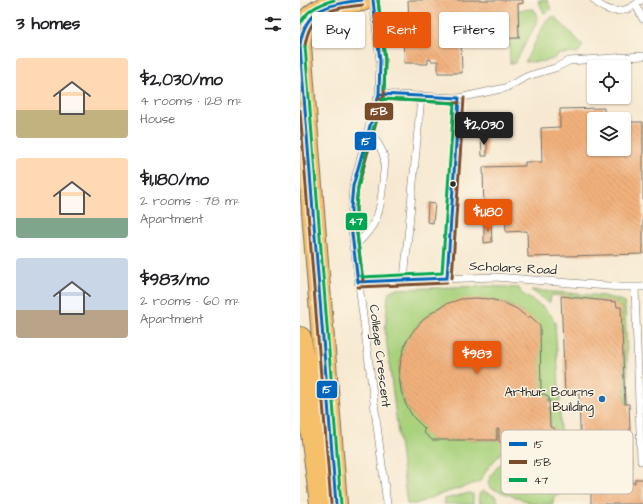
<!DOCTYPE html>
<html lang="en">
<head>
<meta charset="utf-8">
<style>
	body { margin:0; font-family:"Architects Daughter",sans-serif; background:#f2f2f2; color:#202124; height:100vh; display:flex; flex-direction:column; font-size:15px; white-space:nowrap }
	* { box-sizing:border-box; margin:0 }
	p { font-size:13px; color:#757577 }
	.icon { flex:none; width:22px; height:22px; fill:none; stroke:currentColor; stroke-width:2; stroke-linecap:round; stroke-linejoin:round }
	.map { position:relative; flex:1; overflow:hidden }
	.drawer { display:flex; flex-direction:column; background:#fff; width:300px }
	.drawer>* { flex:none }
	.guide { position:absolute; left:12px; top:12px; width:271px; height:36px; display:flex; gap:8px }
	.tools { position:absolute; left:287px; top:60px; display:grid; gap:8px }
	.tools a { display:grid; place-items:center; width:44px; height:44px; border-radius:4px; background:#fff; box-shadow:0 1px 3px #0004; font-size:20px }
	.price { position:absolute; translate:-50% -34px; padding:0 9px; border-radius:4px; background:#ea580c; color:#fff; font-size:13px; line-height:26px; filter:drop-shadow(0 1px 2px #0008) }
	.price::after { content:''; position:absolute; left:50%; top:24px; width:12px; height:9px; margin-left:-6px; background:inherit; clip-path:polygon(0 0,100% 0,50% 100%) }
	.price.current { background:#222; color:#fff }
	ul { padding:0; list-style:none }
	li { display:flex; align-items:center; gap:12px; height:100px; padding:0 16px }
	li span { display:grid; place-items:center; flex:none; width:112px; height:80px; border-radius:4px; color:#555 }
	li>.icon { margin-inline-start:auto }
	span .icon { width:48px; height:48px; fill:#fffc; stroke-width:1 }
	li b { font-size:17px }
	h2 { display:flex; justify-content:space-between; align-items:center; height:48px; padding:0 16px; font-size:17px }
	.chip { padding:0 14px; border-radius:4px; background:#fff; box-shadow:0 1px 3px #0004; font-size:14px; line-height:36px }
	.chip.current { background:#ea580c; color:#fff }
	main { display:flex; flex:1; min-height:0 }
	.map>svg:first-child { display:block }
</style>
</head>
<body>
<main>
<section class="drawer">
<h2>3 homes<svg class="icon" aria-label="filters" viewBox="0 0 24 24"><path d="M4 7h16M4 17h16"/><circle cx="9" cy="7" r="2"/><circle cx="15" cy="17" r="2"/></svg></h2>
<ul>
<li><span style="background:linear-gradient(#ffd9b3 65%,#c2b280 0)"><svg class="icon" aria-label="home" viewBox="0 0 24 24"><path d="M3 11l9-7 9 7M6 9v11h12V9"/></svg></span><div><b>$2,030/mo</b><p>4 rooms · 128 m²</p><p>House</p></div></li>
<li><span style="background:linear-gradient(#ffd9b3 75%,#7fa58c 0)"><svg class="icon" aria-label="home" viewBox="0 0 24 24"><path d="M3 11l9-7 9 7M6 9v11h12V9"/></svg></span><div><b>$1,180/mo</b><p>2 rooms · 78 m²</p><p>Apartment</p></div></li>
<li><span style="background:linear-gradient(#c9d6e8 65%,#b9a48a 0)"><svg class="icon" aria-label="home" viewBox="0 0 24 24"><path d="M3 11l9-7 9 7M6 9v11h12V9"/></svg></span><div><b>$983/mo</b><p>2 rooms · 60 m²</p><p>Apartment</p></div></li>
</ul>
</section>
<div class="map">
<svg width="343" height="504" viewBox="0 0 343 504">
	<defs>
		<pattern id="park-dots" width="8" height="8" patternUnits="userSpaceOnUse"><rect width="8" height="8" fill="#a9d27d"/><path d="M2 2h.1M6 6h.1" fill="none" stroke="#92b46c" stroke-width="1.8" stroke-linecap="round"/></pattern>
		<pattern id="building-back-hatch" width="6" height="6" patternUnits="userSpaceOnUse"><rect width="6" height="6" fill="#f1b17d"/><path d="M-1 5l2 2M0 0l6 6M5-1l2 2" fill="none" stroke="#cf986c"/></pattern>
	</defs>
	<rect width="100%" height="100%" fill="#fcf5e5"/>
	<filter id="ink" filterUnits="userSpaceOnUse"><feTurbulence type="fractalNoise" baseFrequency=".025" numOctaves="2"/><feDisplacementMap in="SourceGraphic" scale="8" xChannelSelector="R" yChannelSelector="G"/><feConvolveMatrix kernelMatrix="1 2 1 2 8 2 1 2 1" color-interpolation-filters="sRGB"/></filter>
	<filter id="wash" filterUnits="userSpaceOnUse"><feTurbulence type="fractalNoise" baseFrequency=".012" numOctaves="4" result="noise"/><feDisplacementMap in="SourceGraphic" scale="16" xChannelSelector="R" yChannelSelector="G"/><feGaussianBlur stdDeviation="0.9" result="paint"/><feColorMatrix in="noise" values="0 0 0 0 0 0 0 0 0 0 0 0 0 0 0 0 0 1.4 0 .05"/><feComposite in="paint" operator="in"/></filter>
	<g filter="url(#wash)">
		<rect width="100%" height="100%" fill="#f7e9d1"/>
		<!-- grass -->
		<path fill="#a9d27d" stroke="#6a7e54" d="M234 9 238 20 215 63H210L209 38H219L218 10Z
			M254 16 283 45 278 53 259 54C250 64 237 61 225 62L246 21Z
			M189 286 219 288 221 293 244 308 250 314 255 322 260 402H250L249 398 245 395H231V392H241C238 373 234 354 231 335 230 330 230 322 227 318 222 310 210 305 201 302 187 298 175 298 160 301 155 302 150 303 145 305 113 318 92 358 101 392 105 408 114 418 125 429L124 432 132 440H197V429H199V441L204 446 203 450 188 468 179 482 135 496 116 504H107L85 330 88 296 90 291 95 289Z
			M250 407H260V445H251L250 437 254 436 256 432 254 428 250 427Z
			M211 453H215C215 475 210 490 238 489V477L251 476 253 478V486H261V494L257 495 253 499V504H235L190 488 188 483C191 471 203 462 211 453Z
			M169 493 173 494V504H143L145 499Z"/>
		<!-- park -->
		<path fill="url(#park-dots)" stroke="#6a7e54" d="M238 0H247L251 9 244 13Z
			M231 290 304 296 319 300 324 302 325 308 329 404H325L321 307H317L316 302 251 295 250 302H248Z
			M182 491 195 496 199 504H180L179 494Z"/>
		<g id="blocks">
			<!-- building -->
			<path fill="url(#building-back-hatch)" d="M108 0H223V3L218 4 219 38 161 40 162 73H138V61H131L130 59H128V64H119V63H104L103 33H105V22H109Z
				M304 108V119H294V149H324V122H343V254L228 257 227 231 206 232 205 212H184L183 167 225 166V162H242L241 128 260 127V109Z
				M181 136 187 137V156H182Z
				M128 203 135 204 133 223 127 222Z
				M184 223H191L192 242 184 243Z
				M261 296 316 302 317 307H321L325 404H329L332 483H335V479H343V504H291V493H282L279 394H265Z
				M175 298 190 299 204 303 217 309 228 318 230 316 240 325 241 392H231V395L245 394 249 398 250 427 254 428 256 432 254 436 250 437 251 445 204 446 199 441V429H197V440H132L123 432 125 429 113 417 106 405 101 391 99 375 101 359 106 342 113 331 123 320 134 311 146 304 161 299Z"/>
		</g>
	</g>
	<g filter="url(#ink)">
		<use href="#blocks" fill-opacity="0" stroke="#726e65" stroke-width="1"/>
		<g fill="none" stroke-linecap="round" stroke-linejoin="round">
			<defs>
				<path id="service" d="M73 0 80 61 79 94 74 109 53 186 51 222 87 504
					M294 0C308 15 327 14 341 0
					M336 5 343 19
					M79 94 159 98 205 88 228 76 255 68 269 61 343 56
					M53 248C78 224 80 215 83 182 83 174 86 165 84 157 82 147 74 138 68 130
					M147 278 159 98
					M104 280 121 97
					M58 282 195 277 321 287H343
					M335 287 341 461"/>
				<path id="primary" d="M0 45C1 8 32 4 62 0
					M0 46 36 504
					M0 338 21 504"/>
			</defs>
			<!-- service casing -->
			<use href="#service" stroke="#726e65" stroke-width="8"/>
			<!-- primary casing -->
			<use href="#primary" stroke="#726e65" stroke-width="24"/>
			<!-- service -->
			<use href="#service" stroke="#fff" stroke-width="7"/>
			<!-- primary -->
			<use href="#primary" stroke="#f6c06b" stroke-width="22"/>
			<defs>
				<path id="bus-1" d="M0 45C5 7 29 5 62 0
					M0 46 36 504
					M79 94 159 98
					M147 278 159 98
					M58 282 52 234 51 208 53 186 79 94 80 61 73 0
					M58 282 147 278"/>
				<path id="bus-2" d="M5 46C10 10 32 9 63 5
					M79 99 159 103
					M0 110 31 504
					M152 278 164 98
					M63 281 57 234 56 208 58 187 84 94 85 60 78 0
					M58 287 147 283"/>
				<path id="bus-3" d="M78 0 85 60 84 89
					M0 24C6 10 20 4 34 0
					M5 46 41 504
					M83 99 154 103 142 273 62 277C60 254 55 230 56 206 58 173 72 131 83 99Z"/>
			</defs>
			<!-- bus-1 casing -->
			<use href="#bus-1" stroke="#fcf5e5" stroke-width="6"/>
			<!-- bus-2 casing -->
			<use href="#bus-2" stroke="#fcf5e5" stroke-width="6"/>
			<!-- bus-3 casing -->
			<use href="#bus-3" stroke="#fcf5e5" stroke-width="6"/>
			<!-- bus-1 -->
			<use href="#bus-1" stroke="#0065bd" stroke-width="3"/>
			<!-- bus-2 -->
			<use href="#bus-2" stroke="#7a4b2a" stroke-width="3"/>
			<!-- bus-3 -->
			<use href="#bus-3" stroke="#00a651" stroke-width="3"/>
		</g>
	</g>
	<!-- markers -->
	<circle fill="#2b2b2b" stroke="#fcf5e5" stroke-width="1.5" cx="153" cy="184" r="3.5"/>
	<circle fill="#1f6fb2" stroke="#fcf5e5" stroke-width="1.5" cx="302" cy="399" r="4"/>
	<g text-anchor="middle" dominant-baseline="central" stroke-width="3" stroke-linejoin="round" paint-order="stroke">
		<!-- street labels -->
		<g font-size="13" fill="#2b2b2b" stroke="#fcf5e5">
			<text transform="translate(213 268) rotate(3)">Scholars Road</text>
			<text transform="translate(80 356) rotate(83)">College Crescent</text>
		</g>
		<!-- poi labels -->
		<g font-size="13" fill="#2b2b2b" stroke="#fcf5e5" text-anchor="end">
			<text x="294" y="392">Arthur Bourns<tspan x="294" dy="15">Building</tspan></text>
		</g>
	</g>
	<!-- legend -->
	<rect x="201" y="430" width="132" height="64" rx="6" fill="#fcf5e5" stroke="#bdb8ad" stroke-width="1"/>
	<rect x="209" y="442" width="18" height="4" fill="#0065bd"/>
	<rect x="209" y="460" width="18" height="4" fill="#7a4b2a"/>
	<rect x="209" y="478" width="18" height="4" fill="#00a651"/>
	<g font-size="11" fill="#2b2b2b">
		<text x="234" y="448">15</text>
		<text x="234" y="466">15B</text>
		<text x="234" y="484">47</text>
	</g>
	<g stroke="#fcf5e5" stroke-width="1.5">
		<rect x="64" y="102" width="30" height="19" rx="4" fill="#7a4b2a"/>
		<rect x="54" y="131" width="23" height="20" rx="4" fill="#0065bd"/>
		<rect x="45" y="212" width="23" height="19" rx="4" fill="#00a651"/>
		<rect x="16" y="380" width="22" height="19" rx="4" fill="#0065bd"/>
	</g>
	<g font-size="11" text-anchor="middle" font-weight="bold" fill="#fff">
		<text x="79" y="115">15B</text>
		<text x="66" y="145">15</text>
		<text x="56" y="225">47</text>
		<text x="27" y="393">15</text>
	</g>
</svg>
<div class="tools">
<a><svg class="icon" aria-label="locate" viewBox="0 0 24 24"><circle cx="12" cy="12" r="6"/><path d="M12 2v4M12 18v4M2 12h4M18 12h4"/></svg></a>
<a><svg class="icon" aria-label="layers" viewBox="0 0 24 24"><path d="M12 4l9 5-9 5-9-5zM3 14l9 5 9-5"/></svg></a>
</div>
<b class="price current" style="left:184px;top:146px">$2,030</b>
<b class="price" style="left:188px;top:233px">$1,180</b>
<b class="price" style="left:177px;top:375px">$983</b>
<div class="guide">
<a class="chip">Buy</a>
<a class="chip current">Rent</a>
<a class="chip">Filters</a>
</div>
</div>
</main>
</body>
</html>
